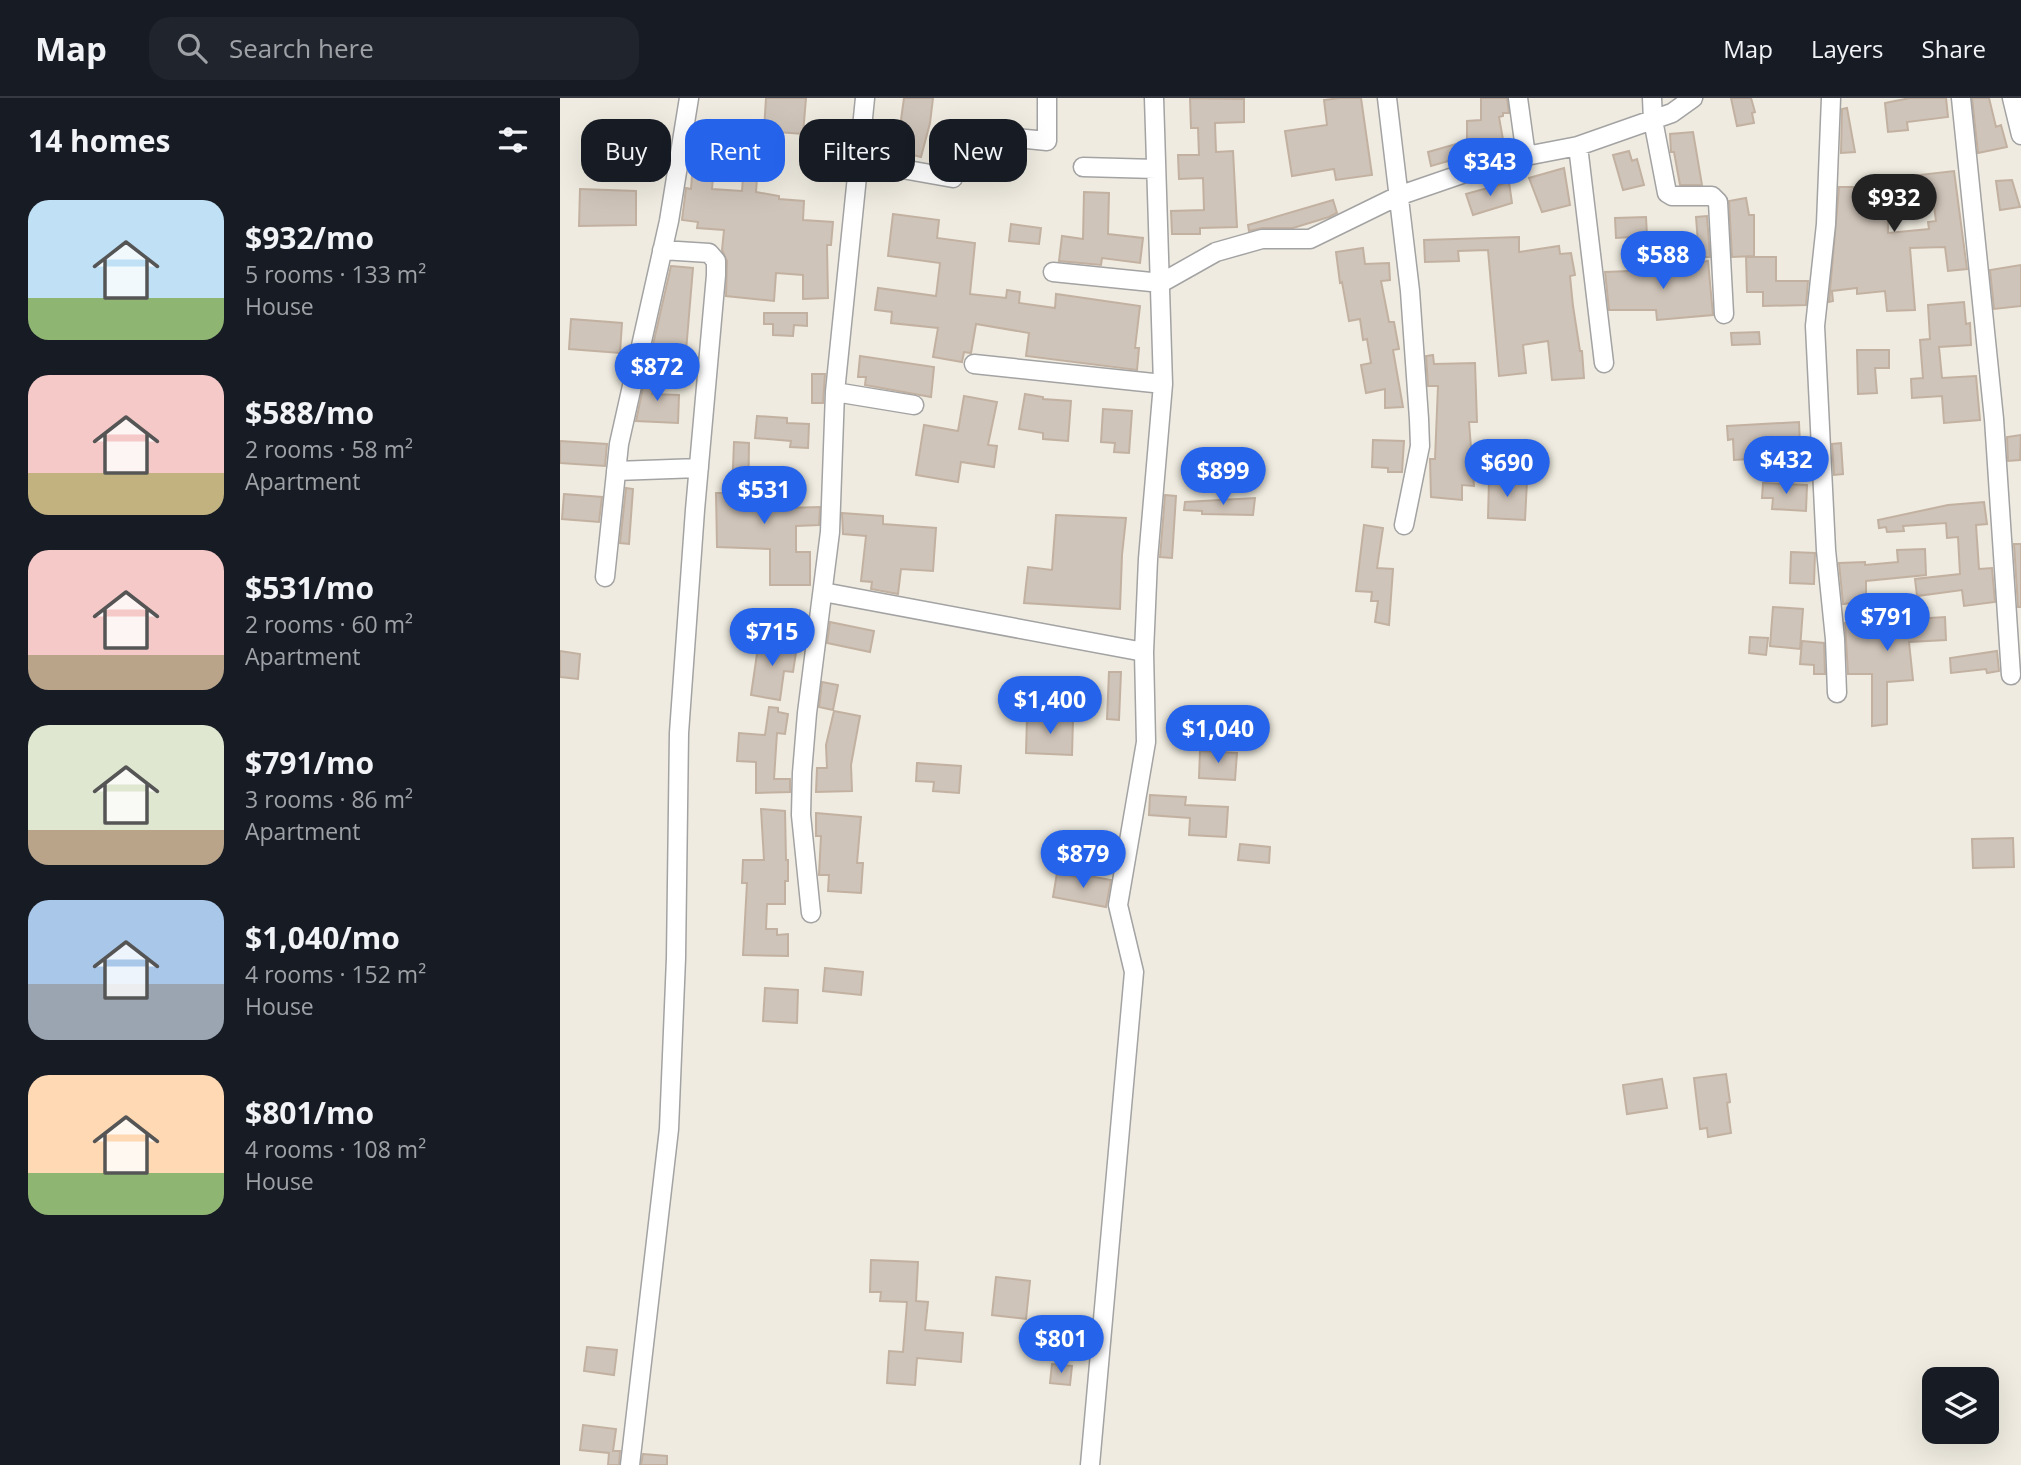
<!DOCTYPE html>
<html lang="en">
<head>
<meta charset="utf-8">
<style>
	body { margin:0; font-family:"Open Sans",sans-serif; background:#20242c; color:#f1f3f6; height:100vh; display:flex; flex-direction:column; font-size:26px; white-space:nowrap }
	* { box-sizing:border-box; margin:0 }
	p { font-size:23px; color:#9ea1a6 }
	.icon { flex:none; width:38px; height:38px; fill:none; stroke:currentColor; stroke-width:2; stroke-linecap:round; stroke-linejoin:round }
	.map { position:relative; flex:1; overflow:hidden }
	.side { display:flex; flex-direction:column; background:#171b24; width:560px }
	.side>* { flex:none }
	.guide { position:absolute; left:21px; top:21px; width:665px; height:63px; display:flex; gap:14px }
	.buttons { position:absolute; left:1362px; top:1269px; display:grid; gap:14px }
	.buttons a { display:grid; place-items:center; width:77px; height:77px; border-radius:14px; background:#171b24; box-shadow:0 7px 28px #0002; font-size:35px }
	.price { position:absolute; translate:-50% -60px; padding:0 16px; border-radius:24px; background:#2563eb; color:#fff; font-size:23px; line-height:46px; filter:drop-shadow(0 2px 4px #0008) }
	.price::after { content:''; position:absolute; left:50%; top:42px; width:21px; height:16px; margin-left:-10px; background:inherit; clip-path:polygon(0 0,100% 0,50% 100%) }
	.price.current { background:#222; color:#fff }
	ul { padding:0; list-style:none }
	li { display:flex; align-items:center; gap:21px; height:175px; padding:0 28px }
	li span { display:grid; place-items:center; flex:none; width:196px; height:140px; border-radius:21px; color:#555 }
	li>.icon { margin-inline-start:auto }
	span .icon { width:84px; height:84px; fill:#fffc; stroke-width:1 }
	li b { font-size:30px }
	h2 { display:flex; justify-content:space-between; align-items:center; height:84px; padding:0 28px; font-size:30px }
	.tag { padding:0 24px; border-radius:21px; background:#171b24; box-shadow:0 7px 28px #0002; font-size:24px; line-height:63px }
	.tag.current { background:#2563eb; color:#fff }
	header { display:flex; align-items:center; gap:42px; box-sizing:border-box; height:98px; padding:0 35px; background:#171b24; border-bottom:2px solid #363941 }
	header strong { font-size:33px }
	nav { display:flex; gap:38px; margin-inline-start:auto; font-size:24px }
	.search { width:490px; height:63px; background:#20242c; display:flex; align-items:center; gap:18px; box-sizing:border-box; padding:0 24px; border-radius:21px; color:#9ea1a6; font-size:26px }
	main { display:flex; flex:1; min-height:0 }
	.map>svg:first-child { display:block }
</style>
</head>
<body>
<header>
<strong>Map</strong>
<div class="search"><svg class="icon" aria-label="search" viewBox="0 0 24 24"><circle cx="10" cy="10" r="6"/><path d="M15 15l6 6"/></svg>Search here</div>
<nav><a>Map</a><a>Layers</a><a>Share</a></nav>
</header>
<main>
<section class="side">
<h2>14 homes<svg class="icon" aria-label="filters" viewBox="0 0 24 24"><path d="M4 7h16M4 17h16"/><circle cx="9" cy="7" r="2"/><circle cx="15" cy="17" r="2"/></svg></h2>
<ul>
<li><span style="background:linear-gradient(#bfe0f5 70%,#8fb573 0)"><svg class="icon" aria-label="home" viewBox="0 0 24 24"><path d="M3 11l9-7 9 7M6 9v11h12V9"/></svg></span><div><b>$932/mo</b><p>5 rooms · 133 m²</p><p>House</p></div></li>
<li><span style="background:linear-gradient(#f6c9c9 70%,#c2b280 0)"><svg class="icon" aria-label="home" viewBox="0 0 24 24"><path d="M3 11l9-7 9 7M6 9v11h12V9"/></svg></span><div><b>$588/mo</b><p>2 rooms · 58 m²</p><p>Apartment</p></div></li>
<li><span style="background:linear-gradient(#f6c9c9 75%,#b9a48a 0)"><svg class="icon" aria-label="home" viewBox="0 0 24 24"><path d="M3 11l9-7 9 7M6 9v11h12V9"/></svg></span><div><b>$531/mo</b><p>2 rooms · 60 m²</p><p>Apartment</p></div></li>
<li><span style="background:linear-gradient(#dfe7d0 75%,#b9a48a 0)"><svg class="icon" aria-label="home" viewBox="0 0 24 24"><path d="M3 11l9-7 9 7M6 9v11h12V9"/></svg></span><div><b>$791/mo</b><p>3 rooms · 86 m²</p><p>Apartment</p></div></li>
<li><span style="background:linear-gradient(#a9c7e8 60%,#9aa5b1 0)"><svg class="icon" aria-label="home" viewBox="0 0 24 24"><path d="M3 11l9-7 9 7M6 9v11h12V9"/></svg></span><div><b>$1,040/mo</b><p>4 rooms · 152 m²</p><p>House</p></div></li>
<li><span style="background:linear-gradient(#ffd9b3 70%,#8fb573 0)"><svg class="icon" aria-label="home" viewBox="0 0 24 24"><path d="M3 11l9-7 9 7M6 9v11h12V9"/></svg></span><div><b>$801/mo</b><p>4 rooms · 108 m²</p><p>House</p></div></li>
</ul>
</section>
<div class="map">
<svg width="1461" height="1367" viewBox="0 0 1461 1367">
	<rect width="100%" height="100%" fill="#efebe0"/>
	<!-- building -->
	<path fill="#cfc4b9" stroke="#c2b1a1" stroke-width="2" fill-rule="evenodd" d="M206 0H246L243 36 204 33Z
		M344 0H373L370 25 361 59 320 49 319 55 311 54 314 22 340 29Z
		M630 0 684 1V24L655 25 656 54 673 53 677 129 640 130V136H612L611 113 644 112 643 80 619 81 618 57H639L638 30H631Z
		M780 0H801L812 77 776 82 774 71 732 78 725 33 767 27 764 2Z
		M921 0H947L949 15H943V18L939 19 944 47 918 48V57H909L871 68 868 54 907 43V23L921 22Z
		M1171 0H1191L1195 14 1192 15 1194 25 1177 28Z
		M1350 0H1386L1388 19 1347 24 1348 32 1328 34 1325 5Z
		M1412 0H1429L1436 29 1441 27 1447 49 1418 55Z
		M1287 10 1295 54 1281 55 1282 11Z
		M1133 34 1142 87H1120L1114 54H1111L1110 36Z
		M186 37 200 39 196 94 219 98V101L244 103 243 122 273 124 271 147H267L268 200 243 201V177L216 175 214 203 166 198 167 163 162 152 164 132 137 130 138 124 122 122 126 90 131 91 134 52 155 54 152 91 182 93Z
		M400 49 419 52 416 72 397 68Z
		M1069 53 1072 63 1077 61 1084 87 1063 92 1053 57Z
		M1004 70 1010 107 982 114 969 80Z
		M1394 73 1407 171 1388 173 1385 149 1350 150 1355 212 1327 213 1325 193 1297 196V190L1272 193 1273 203 1269 204 1279 89H1304V80L1325 79V81ZM1372 93 1376 123 1368 124 1369 131 1328 135V98Z
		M1452 82 1460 109 1440 112 1436 83Z
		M949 84 952 105 913 117 906 96Z
		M20 91 76 93V127L19 128Z
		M524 94 549 95 548 136 583 140 580 165 542 160 541 167 499 163 502 138 523 141Z
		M1186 100 1189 117H1194V158L1172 159 1169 103Z
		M773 102 777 115 769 119 733 130H702L689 133 688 127Z
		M333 116 379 122 377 140 415 145 410 196 446 200 447 192 460 194 459 205 495 210 496 196 580 208 575 250H579L577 272 466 258 469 235 416 226 411 255 404 254 402 264 373 259 378 230 331 225 332 214 315 212 318 190 376 198 380 165 328 158Z
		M1147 118 1150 159H1139L1136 119Z
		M1086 119 1087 138 1056 140 1055 120Z
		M451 126 481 130 479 146 449 143Z
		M959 139V154L999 148 1000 156 1011 155 1015 177 1010 178 1013 208 1020 253H1022L1024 280 992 282 988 243 963 247 966 275 939 278 928 152 898 153 899 163 865 164 864 142Z
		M803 150 805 166 829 165 830 182 821 183 829 224H834L839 251 833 252 843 309 825 310V291L806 295 801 267 811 265 807 241 803 242 800 221 789 223 782 184 780 185 776 154Z
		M1186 159H1216V183H1248L1246 207 1203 208V194H1187Z
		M1148 163 1153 217 1097 222 1096 212H1049L1045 174 1095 172Z
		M1461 167V208L1434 211 1430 172Z
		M111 168 133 170 126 253 92 251Z
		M1404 204 1406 226 1410 225 1411 247 1379 249 1382 280 1416 278 1420 322 1384 325 1382 298 1352 300 1351 281 1363 280 1360 242 1370 241 1368 207Z
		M204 215H247V228L234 227 233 238 213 237V226H204Z
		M11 221 62 225 60 255 9 251Z
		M1199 234 1200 246 1172 247 1171 235Z
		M1297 252H1329V270H1315L1317 295 1298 296Z
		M873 257 874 266 915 265 917 324H909L914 388 902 387V402L871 399 870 361H875L878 288H868L866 258Z
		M300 258 374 269 371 299 305 287 306 279H298Z
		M88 266H96L92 296 119 297 118 325 76 323Z
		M252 276H265L263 305H252Z
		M465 296 483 299V301L511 303 508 343 483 341V335L459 331Z
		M404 298 437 304 428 347 437 348 434 369 401 364 398 384 356 377 364 327 398 333Z
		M543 311 572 313 569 355 554 354 555 345 541 344Z
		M197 318 227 320V325L249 326 248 350 230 349 231 343 195 340Z
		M1239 324 1240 347H1249L1251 378H1239L1238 361H1226V359L1174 362 1173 341 1168 342 1167 328Z
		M1461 337 1460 362 1448 363 1447 339Z
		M813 342 844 343 842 374H828V370L812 369Z
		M0 343 47 346 45 368 0 365Z
		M174 344 189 345 188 411 260 409 259 427 236 428V454H250V487H210V451L157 449 156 395H172Z
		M1281 345 1283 376 1274 377 1272 346Z
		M929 381 967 383 965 422 928 420Z
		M1203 385 1247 387 1246 413 1212 411 1213 400H1202Z
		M66 390 73 391 69 446 60 445Z
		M4 396 42 399 39 424 2 421Z
		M605 397 616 398 612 460 600 459Z
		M695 400 693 417 642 416V413L624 412 625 404Z
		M1424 404 1427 426 1416 427 1419 471 1432 470 1435 504 1404 508 1402 492 1357 498 1355 481 1400 476 1398 439 1387 440 1386 425 1343 428 1344 433 1327 434 1326 429 1319 430 1318 422 1388 407Z
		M282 415 323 418V426L376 430 373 473 341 471 338 496 311 491 312 484 301 483 306 438 283 436Z
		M496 417 566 420 562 457 560 511 464 505 468 469 492 472Z
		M804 427 823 430 817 470 833 471 829 527 815 524 818 503H811L812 494 796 493Z
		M1454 446H1461V509H1458Z
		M1365 451 1366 477 1306 483V503L1283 506 1279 465 1305 464V467L1338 464 1337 452Z
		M1231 454 1255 455 1254 486 1230 485Z
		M1213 509 1243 511 1240 551 1210 548Z
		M1385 519 1386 542 1349 544 1353 582 1327 584V626L1312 628V576H1288L1285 525Z
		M270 524 314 533 310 554 267 545Z
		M1190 539 1208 540 1206 557 1189 555Z
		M199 542 237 548 233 574 224 573 220 602 191 597Z
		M1242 543 1264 545 1265 576H1254V567L1240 566Z
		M0 553 20 556 18 581 0 579Z
		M1437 553 1439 573 1427 575 1426 571 1391 575 1390 560Z
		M549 574H561L559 622 547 621Z
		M262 584 278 587 273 612 259 609Z
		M209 609 218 610V614L228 616 225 636 217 635 214 681H230V694L196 695V664L177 663 179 635 205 637Z
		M274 613 300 618 291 667 292 693 256 694 257 670H267L266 647Z
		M467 619 513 621 512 657 466 655Z
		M640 653 677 655 675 682 639 680Z
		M357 665 401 668 399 695 373 693 374 684 356 683Z
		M590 697 626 699 625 707 668 709 666 739 629 737 630 720 589 717Z
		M201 711 225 713 226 762H228V783H225V806H207L206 831H217V837L228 836V858L183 857 187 785H182L183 762H204Z
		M256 715 301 719 297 765H303L301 795 268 793 269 777H259L261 738H256Z
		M1453 740 1454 769 1413 770 1412 741Z
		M680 746 710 749 709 765 678 762Z
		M497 775 528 781 529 778 551 782 546 809 493 799Z
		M265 870 303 874 301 897 263 893Z
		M205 890 238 892 237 925 203 923Z
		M1166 976 1170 1004 1167 1005 1171 1035 1148 1039 1147 1030 1140 1031 1134 980Z
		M1102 981 1107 1010 1067 1016 1063 987Z
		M311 1162 358 1164 356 1203 368 1204 365 1232 403 1235 401 1264 357 1260 355 1287 327 1285 329 1253 343 1254 347 1204 320 1203 321 1194H310Z
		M436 1179 470 1183 466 1221 432 1217Z
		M27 1249 57 1252 54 1277 24 1273Z
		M492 1266 512 1268 510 1287 490 1285Z
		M23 1327 56 1331 53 1353H60L59 1367H48L49 1355 20 1352Z
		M83 1356 107 1358V1367H81Z"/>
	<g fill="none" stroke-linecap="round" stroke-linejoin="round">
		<defs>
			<path id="street" d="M827 0 850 193 859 321 860 348 844 427
				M958 0 966 58
				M1092 0 1093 22 1107 95 1112 98H1152L1158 104 1164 216
				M1271 0 1266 126 1255 228 1266 452 1275 541 1277 595
				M1401 0 1434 321 1451 577
				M1452 0 1461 37
				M435 38 487 43V0
				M1018 48 1044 265
				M297 63 393 80
				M523 69 596 71
				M493 174 601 185 656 154 702 141H750L838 98 902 76 966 58 1018 48 1112 15 1133 0
				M414 266 603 286
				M275 294 354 307
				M56 373 139 370
				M45 479 59 346 109 123 129 0
				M263 494 584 554
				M251 815 241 717 242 675 247 615 270 434 275 294 305 0
				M70 1367 109 1031 116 860 119 635 135 412 156 177V163L149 155 102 152
				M530 1367 574 874 558 807 586 644 584 554 588 461 603 286 594 0"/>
		</defs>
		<!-- street casing -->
		<use href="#street" stroke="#a3a3a3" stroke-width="21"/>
		<!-- street -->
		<use href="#street" stroke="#fff" stroke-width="18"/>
	</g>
</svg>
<div class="buttons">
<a><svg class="icon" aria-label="layers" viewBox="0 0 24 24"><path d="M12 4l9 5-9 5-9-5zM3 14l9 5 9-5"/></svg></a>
</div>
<b class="price" style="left:930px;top:100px">$343</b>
<b class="price current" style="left:1334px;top:136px">$932</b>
<b class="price" style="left:1103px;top:193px">$588</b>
<b class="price" style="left:97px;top:305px">$872</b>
<b class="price" style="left:1226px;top:398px">$432</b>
<b class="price" style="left:947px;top:401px">$690</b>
<b class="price" style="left:663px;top:409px">$899</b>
<b class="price" style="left:204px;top:428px">$531</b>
<b class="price" style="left:1327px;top:555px">$791</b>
<b class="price" style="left:212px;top:570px">$715</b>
<b class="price" style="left:490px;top:638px">$1,400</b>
<b class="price" style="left:658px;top:667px">$1,040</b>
<b class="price" style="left:523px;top:792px">$879</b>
<b class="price" style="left:501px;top:1277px">$801</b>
<div class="guide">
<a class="tag">Buy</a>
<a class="tag current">Rent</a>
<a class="tag">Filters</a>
<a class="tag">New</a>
</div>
</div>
</main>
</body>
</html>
